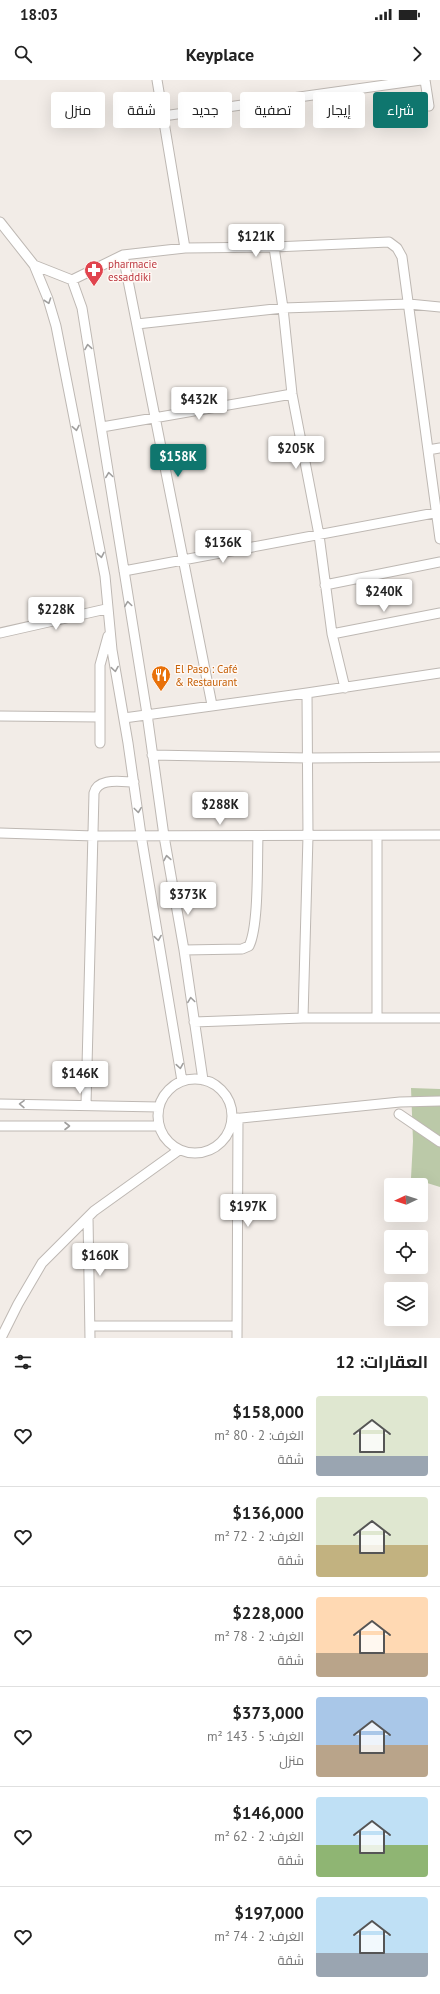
<!DOCTYPE html>
<html lang="ar">
<head>
<meta charset="utf-8">
<style>
	body { margin:0; font-family:"PT Sans",Cairo,sans-serif; background:#f2f2f2; color:#222; direction:rtl; height:100vh; display:flex; flex-direction:column; font-size:15px; white-space:nowrap }
	* { box-sizing:border-box; margin:0 }
	p { font-size:13px; color:#767676 }
	.icon { flex:none; width:22px; height:22px; fill:none; stroke:currentColor; stroke-width:2; stroke-linecap:round; stroke-linejoin:round }
	.map { position:relative; height:1258px; overflow:hidden; direction:ltr }
	.panel { display:flex; flex-direction:column; background:#fff; flex:1 }
	.panel>* { flex:none }
	.hud { position:absolute; left:12px; top:12px; width:416px; height:36px; direction:rtl; display:flex; gap:8px }
	.needle { width:26px; rotate:266deg }
	.fabs { position:absolute; left:384px; top:1098px; display:grid; gap:8px }
	.fabs a { display:grid; place-items:center; width:44px; height:44px; border-radius:4px; background:#fff; box-shadow:0 4px 16px #0002; font-size:20px }
	.price { position:absolute; translate:-50% -34px; padding:0 9px; border-radius:4px; background:#fff; color:#222; font-size:13px; line-height:26px; filter:drop-shadow(0 1px 2px #0008) }
	.price::after { content:''; position:absolute; left:50%; top:24px; width:12px; height:9px; margin-left:-6px; background:inherit; clip-path:polygon(0 0,100% 0,50% 100%) }
	.price.selected { background:#0f766e; color:#fff }
	ul { padding:0; list-style:none }
	li { display:flex; align-items:center; gap:12px; height:100px; padding:0 12px }
	li+li { border-top:1px solid #e0e0e0 }
	li span { display:grid; place-items:center; flex:none; width:112px; height:80px; border-radius:4px; color:#555 }
	li>.icon { margin-inline-start:auto }
	span .icon { width:48px; height:48px; fill:#fffc; stroke-width:1 }
	li b { font-size:17px }
	h2 { display:flex; justify-content:space-between; align-items:center; height:48px; padding:0 12px; font-size:17px }
	.tag { padding:0 14px; border-radius:4px; background:#fff; box-shadow:0 4px 16px #0002; font-size:14px; line-height:36px }
	.tag.selected { background:#0f766e; color:#fff }
	.status { display:flex; justify-content:space-between; align-items:center; height:28px; padding:0 20px; background:#fff; direction:ltr }
	.status svg { height:11px; fill:currentColor }
	header { display:flex; justify-content:space-between; align-items:center; height:52px; padding:0 12px; background:#fff; font-size:18px; font-weight:800 }
	.map>svg:first-child { display:block }
</style>
</head>
<body>
<div class="status"><b>18:03</b><svg viewBox="0 0 49 12"><path d="M0 12V9h3v3zM5 12V6h3v6zM10 12V3h3v9zM15 12V0h3v12zM26 1h20v11H26zM47 4h2v5h-2z"/></svg></div>
<header><svg class="icon" aria-label="forward" viewBox="0 0 24 24"><path d="M9 5l7 7-7 7"/></svg>Keyplace<svg class="icon" aria-label="search" viewBox="0 0 24 24"><circle cx="10" cy="10" r="6"/><path d="M15 15l6 6"/></svg></header>
<div class="map">
<svg width="440" height="1258" viewBox="0 0 440 1258">
	<rect width="100%" height="100%" fill="#f2ece7"/>
	<!-- green -->
	<path fill="#bbc9a8" d="M411 1008 440 1009V1107L411 1098 413 1061Z"/>
	<g fill="none" stroke-linecap="round" stroke-linejoin="round">
		<defs>
			<path id="street" d="M157 0 185 168
				M425 0 429 26
				M163 36 421 0
				M0 142 34 185 48 219 56 246 105 496 112 570 128 663 141 755 182 1001
				M274 167 283 228 292 314 319 455 332 554 345 608
				M123 175 212 625
				M34 185 72 200 82 228 147 634 164 756 184 870 203 1000
				M72 200 123 175 185 168 274 167 389 162 397 168 402 177 440 459
				M137 244 283 228 409 224 440 227
				M102 347 292 314
				M428 370 440 368
				M124 491 440 432
				M325 505 440 482
				M0 553 106 529
				M332 554 440 533
				M0 636 100 637
				M124 638 307 613 440 593
				M100 663V585L108 556
				M152 675 308 678 440 677
				M0 753 94 756 440 755
				M184 870 242 869 249 866C259 846 257 782 258 756
				M377 937V756
				M303 938 308 756 307 613
				M194 942 303 938H440
				M158 1036a37 37 0 1 1 74 0a37 37 0 1 1-74 0Z
				M0 1024 159 1027
				M86 1025 94 713C98 697 122 702 134 702
				M399 1034 440 1062
				M232 1039 400 1022 440 1021
				M0 1046H159
				M88 1137 90 1258
				M90 1246H236
				M1 1258 18 1224 42 1183 94 1131 179 1070
				M237 1258 238 1038"/>
		</defs>
		<!-- street casing -->
		<use href="#street" stroke="#beb8b3" stroke-width="11"/>
		<!-- street -->
		<use href="#street" stroke="#fff" stroke-width="9"/>
	</g>
	<!-- one-way arrows -->
	<defs><path id="oneway-chevron" d="M-2-3.5L2.5 0L-2 3.5" fill="none" stroke-width="1.6" stroke-linecap="round" stroke-linejoin="round"/></defs>
	<g stroke="#a09f9e">
		<use href="#oneway-chevron" transform="translate(48 221) rotate(71)"/>
		<use href="#oneway-chevron" transform="translate(88 267) rotate(-99)"/>
		<use href="#oneway-chevron" transform="translate(76 348) rotate(79)"/>
		<use href="#oneway-chevron" transform="translate(109 395) rotate(-98)"/>
		<use href="#oneway-chevron" transform="translate(101 475) rotate(79)"/>
		<use href="#oneway-chevron" transform="translate(128 524) rotate(-98)"/>
		<use href="#oneway-chevron" transform="translate(115 589) rotate(81)"/>
		<use href="#oneway-chevron" transform="translate(138 730) rotate(83)"/>
		<use href="#oneway-chevron" transform="translate(167 778) rotate(-100)"/>
		<use href="#oneway-chevron" transform="translate(158 858) rotate(81)"/>
		<use href="#oneway-chevron" transform="translate(191 920) rotate(-98)"/>
		<use href="#oneway-chevron" transform="translate(180 986) rotate(81)"/>
		<use href="#oneway-chevron" transform="translate(22 1024) rotate(-179)"/>
		<use href="#oneway-chevron" transform="translate(67 1046)"/>
	</g>
	<!-- icons -->
	<defs>
		<symbol id="pharmacy-pin" viewBox="-11 -11 22 30"><path d="M0 17L-7.5 6A9.5 9.5 0 1 1 7.5 6Z" fill="#e0444e" stroke="#fff9f5"/><path d="M-2-6h4v4h4v4h-4v4h-4v-4h-4v-4h4Z" fill="#fff"/></symbol>
		<symbol id="restaurant-pin" viewBox="-11 -11 22 30"><path d="M0 17L-7.5 6A9.5 9.5 0 1 1 7.5 6Z" fill="#e8710a" stroke="#fff9f5"/><path d="M-5-6h1v4h1v-4h1v4h1v-4h1v5L-1.5 .5V6h-2V.5L-5-1ZM5-6V6H3V1.5H1.5Q1.5-4 5-6Z" fill="#fff"/></symbol>
	</defs>
	<g fill-rule="evenodd">
		<use href="#pharmacy-pin" x="83" y="179" width="22" height="30"/>
		<use href="#restaurant-pin" x="150" y="584" width="22" height="30"/>
	</g>
	<g text-anchor="middle" dominant-baseline="central" stroke-width="3" stroke-linejoin="round" paint-order="stroke">
		<!-- health labels -->
		<g font-size="11" fill="#be3a42" stroke="#fff9f5" text-anchor="start">
			<text x="108" y="184">pharmacie<tspan x="108" dy="13">essaddiki</tspan></text>
		</g>
		<!-- food labels -->
		<g font-size="11" fill="#c56008" stroke="#fff9f5" text-anchor="start">
			<text x="175" y="589">El Paso : Café<tspan x="175" dy="13">&amp; Restaurant</tspan></text>
		</g>
	</g>
</svg>
<div class="fabs">
<a><svg class="needle" viewBox="-14 -14 28 28"><path d="M0-13l5 13h-10z" fill="#e53935"/><path d="M0 13l5-13h-10z" fill="#767676"/></svg></a>
<a><svg class="icon" aria-label="locate" viewBox="0 0 24 24"><circle cx="12" cy="12" r="6"/><path d="M12 2v4M12 18v4M2 12h4M18 12h4"/></svg></a>
<a><svg class="icon" aria-label="layers" viewBox="0 0 24 24"><path d="M12 4l9 5-9 5-9-5zM3 14l9 5 9-5"/></svg></a>
</div>
<b class="price" style="left:256px;top:178px">$121K</b>
<b class="price" style="left:199px;top:341px">$432K</b>
<b class="price" style="left:296px;top:390px">$205K</b>
<b class="price selected" style="left:178px;top:398px">$158K</b>
<b class="price" style="left:223px;top:484px">$136K</b>
<b class="price" style="left:384px;top:533px">$240K</b>
<b class="price" style="left:56px;top:551px">$228K</b>
<b class="price" style="left:220px;top:746px">$288K</b>
<b class="price" style="left:188px;top:836px">$373K</b>
<b class="price" style="left:80px;top:1015px">$146K</b>
<b class="price" style="left:248px;top:1148px">$197K</b>
<b class="price" style="left:100px;top:1197px">$160K</b>
<div class="hud">
<a class="tag selected">شراء</a>
<a class="tag">إيجار</a>
<a class="tag">تصفية</a>
<a class="tag">جديد</a>
<a class="tag">شقة</a>
<a class="tag">منزل</a>
</div>
</div>
<section class="panel">
<h2>العقارات: 12<svg class="icon" aria-label="filters" viewBox="0 0 24 24"><path d="M4 7h16M4 17h16"/><circle cx="9" cy="7" r="2"/><circle cx="15" cy="17" r="2"/></svg></h2>
<ul>
<li><span style="background:linear-gradient(#dfe7d0 75%,#9aa5b1 0)"><svg class="icon" aria-label="home" viewBox="0 0 24 24"><path d="M3 11l9-7 9 7M6 9v11h12V9"/></svg></span><div><b>$158,000</b><p>الغرف: 2 · 80 m²</p><p>شقة</p></div><svg class="icon" aria-label="heart" viewBox="0 0 24 24"><path d="M12 20l-8-8c-3-5 5-10 8-4 3-6 11-1 8 4z"/></svg></li>
<li><span style="background:linear-gradient(#dfe7d0 60%,#c2b280 0)"><svg class="icon" aria-label="home" viewBox="0 0 24 24"><path d="M3 11l9-7 9 7M6 9v11h12V9"/></svg></span><div><b>$136,000</b><p>الغرف: 2 · 72 m²</p><p>شقة</p></div><svg class="icon" aria-label="heart" viewBox="0 0 24 24"><path d="M12 20l-8-8c-3-5 5-10 8-4 3-6 11-1 8 4z"/></svg></li>
<li><span style="background:linear-gradient(#ffd9b3 70%,#b9a48a 0)"><svg class="icon" aria-label="home" viewBox="0 0 24 24"><path d="M3 11l9-7 9 7M6 9v11h12V9"/></svg></span><div><b>$228,000</b><p>الغرف: 2 · 78 m²</p><p>شقة</p></div><svg class="icon" aria-label="heart" viewBox="0 0 24 24"><path d="M12 20l-8-8c-3-5 5-10 8-4 3-6 11-1 8 4z"/></svg></li>
<li><span style="background:linear-gradient(#a9c7e8 60%,#b9a48a 0)"><svg class="icon" aria-label="home" viewBox="0 0 24 24"><path d="M3 11l9-7 9 7M6 9v11h12V9"/></svg></span><div><b>$373,000</b><p>الغرف: 5 · 143 m²</p><p>منزل</p></div><svg class="icon" aria-label="heart" viewBox="0 0 24 24"><path d="M12 20l-8-8c-3-5 5-10 8-4 3-6 11-1 8 4z"/></svg></li>
<li><span style="background:linear-gradient(#bfe0f5 60%,#8fb573 0)"><svg class="icon" aria-label="home" viewBox="0 0 24 24"><path d="M3 11l9-7 9 7M6 9v11h12V9"/></svg></span><div><b>$146,000</b><p>الغرف: 2 · 62 m²</p><p>شقة</p></div><svg class="icon" aria-label="heart" viewBox="0 0 24 24"><path d="M12 20l-8-8c-3-5 5-10 8-4 3-6 11-1 8 4z"/></svg></li>
<li><span style="background:linear-gradient(#bfe0f5 70%,#9aa5b1 0)"><svg class="icon" aria-label="home" viewBox="0 0 24 24"><path d="M3 11l9-7 9 7M6 9v11h12V9"/></svg></span><div><b>$197,000</b><p>الغرف: 2 · 74 m²</p><p>شقة</p></div><svg class="icon" aria-label="heart" viewBox="0 0 24 24"><path d="M12 20l-8-8c-3-5 5-10 8-4 3-6 11-1 8 4z"/></svg></li>
</ul>
</section>
</body>
</html>
